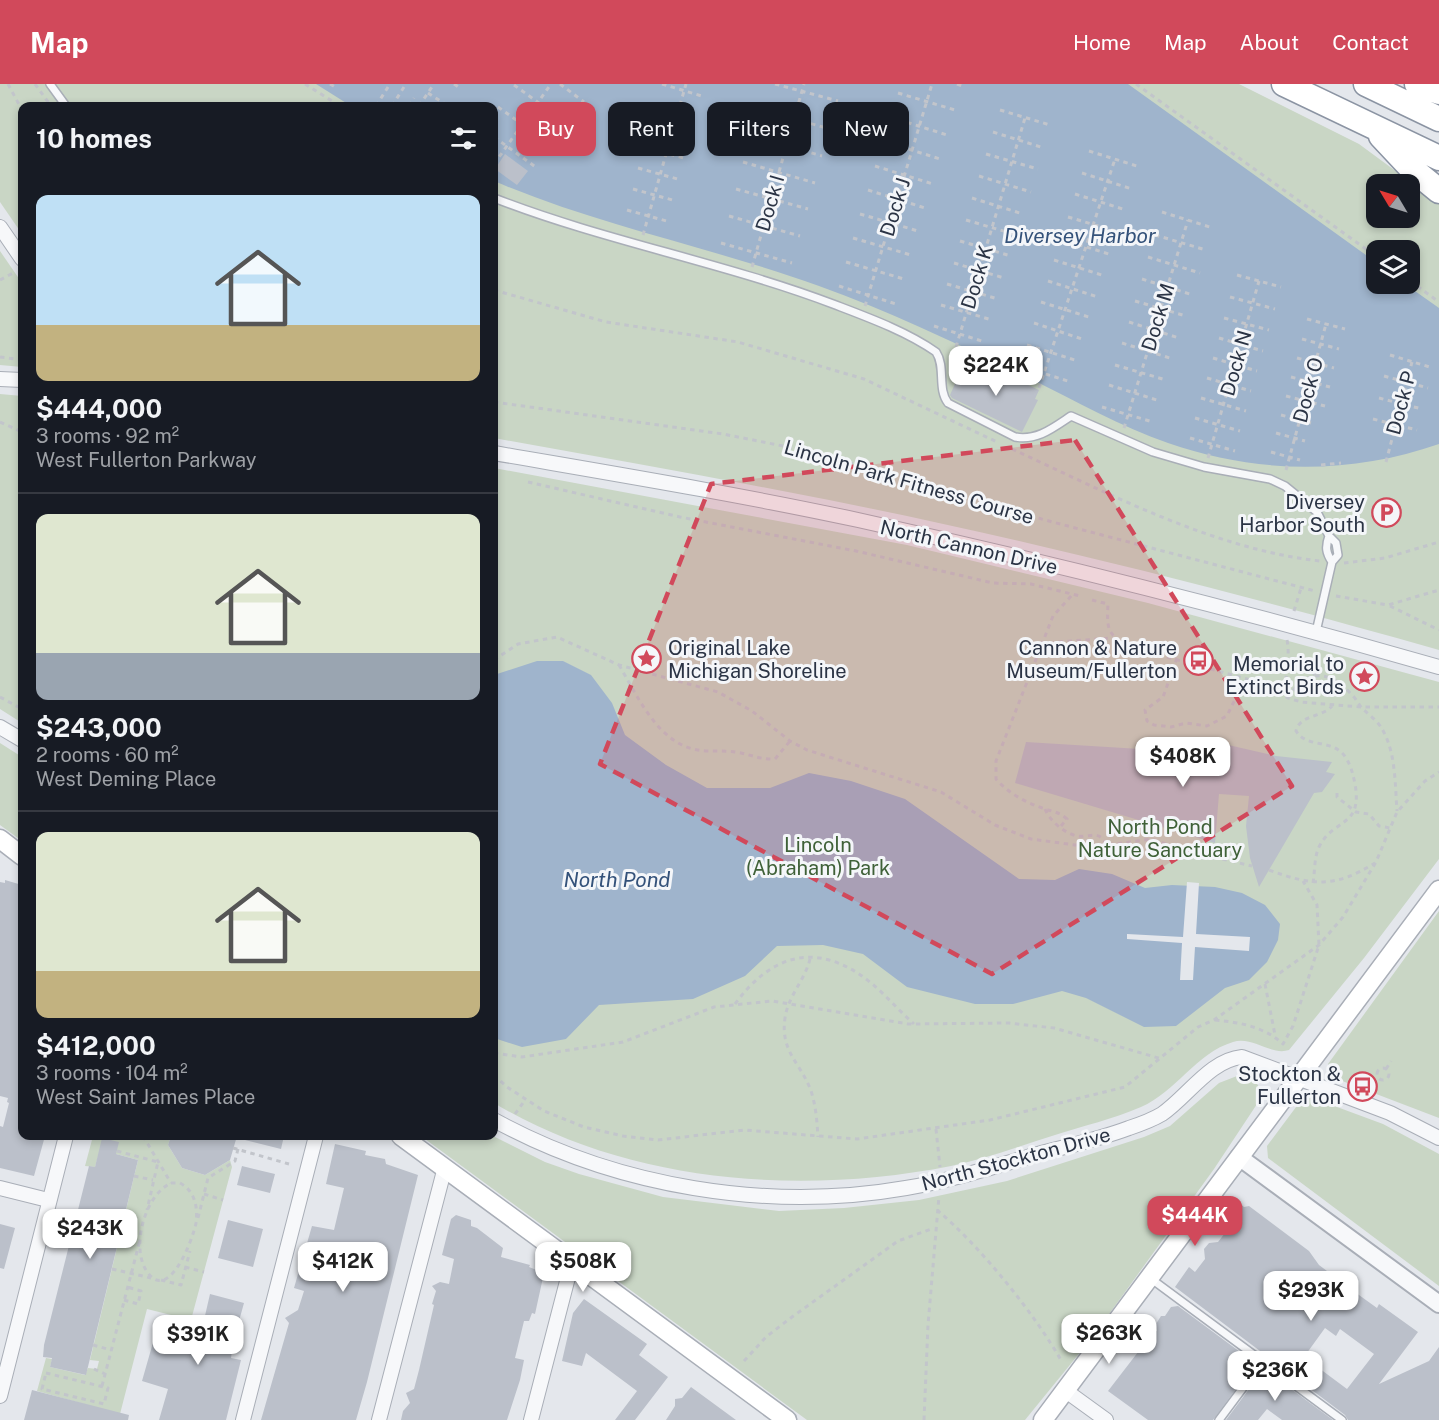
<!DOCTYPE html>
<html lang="en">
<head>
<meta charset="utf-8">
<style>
	body { margin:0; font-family:"Public Sans",sans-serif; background:#20242c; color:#f1f3f6; height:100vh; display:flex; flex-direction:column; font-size:22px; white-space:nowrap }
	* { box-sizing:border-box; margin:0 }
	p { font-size:20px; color:#9ea1a6 }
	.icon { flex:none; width:33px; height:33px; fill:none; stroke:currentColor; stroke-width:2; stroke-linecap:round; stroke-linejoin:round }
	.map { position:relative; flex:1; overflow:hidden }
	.drawer { position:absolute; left:18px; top:18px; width:480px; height:1038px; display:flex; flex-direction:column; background:#171b24; border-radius:12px; box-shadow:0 3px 9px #0003 }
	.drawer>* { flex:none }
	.guide { position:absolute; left:516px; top:18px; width:570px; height:54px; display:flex; gap:12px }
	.needle { width:39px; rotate:308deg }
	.controls { position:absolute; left:1366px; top:90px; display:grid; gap:12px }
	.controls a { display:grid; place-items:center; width:54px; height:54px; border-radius:12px; background:#171b24; box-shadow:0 3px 9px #0003; font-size:30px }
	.price { position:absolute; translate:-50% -51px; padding:0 14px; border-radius:12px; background:#fff; color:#222; font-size:20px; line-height:39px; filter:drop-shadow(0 2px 3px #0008) }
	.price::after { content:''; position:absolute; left:50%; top:36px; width:18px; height:14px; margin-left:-9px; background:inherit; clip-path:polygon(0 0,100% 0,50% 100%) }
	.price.selected { background:#d1495b; color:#fff }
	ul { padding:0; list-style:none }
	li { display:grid; align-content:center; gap:12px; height:318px; padding:0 18px }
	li+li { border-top:2px solid #363941 }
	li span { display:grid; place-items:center; height:186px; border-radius:12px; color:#555 }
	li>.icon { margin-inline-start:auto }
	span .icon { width:108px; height:108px; fill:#fffc; stroke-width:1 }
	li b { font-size:26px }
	h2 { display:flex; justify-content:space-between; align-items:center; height:72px; padding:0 18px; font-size:26px }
	.chip { padding:0 21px; border-radius:12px; background:#171b24; box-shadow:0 3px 9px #0003; font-size:21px; line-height:54px }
	.chip.selected { background:#d1495b; color:#fff }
	header { display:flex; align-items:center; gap:36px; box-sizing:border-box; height:84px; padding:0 30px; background:#d1495b; color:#fff }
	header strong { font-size:28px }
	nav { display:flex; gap:33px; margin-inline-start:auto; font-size:21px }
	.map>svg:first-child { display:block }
</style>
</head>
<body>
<header>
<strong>Map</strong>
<nav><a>Home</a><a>Map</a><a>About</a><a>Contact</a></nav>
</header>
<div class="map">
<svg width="1439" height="1336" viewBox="0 0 1439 1336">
	<rect width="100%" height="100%" fill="#e4e7ec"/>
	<!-- green -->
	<path fill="#c9d6c5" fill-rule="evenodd" d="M0 0H1239L1359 60 1439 119V566C1238 509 1034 457 829 416 717 394 605 374 494 354V22H22V150L0 118ZM1377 100H1410V134H1377ZM1377 166H1410V200H1377Z
		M0 167 22 199V283L0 281Z
		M0 310 22 312V639L0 625Z
		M494 384 907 461 1148 519 1439 598V775L1364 874 1289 966C1271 972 1253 952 1233 958 1196 969 1176 1008 1141 1023 1113 1035 1083 1042 1055 1051 1020 1062 986 1075 951 1082 799 1112 628 1099 494 1019Z
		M0 659 22 673V757L0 741Z
		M1439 827V1034L1337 995 1330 988 1328 980Z
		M1237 992 1251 995 1258 1001 1259 1017 1214 1085 1091 1255 1025 1336H807L421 1052H493L545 1078 579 1090 663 1113 779 1127 844 1124 919 1116 1007 1097 1144 1053 1170 1042 1219 999Z
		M1310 1013 1383 1040 1439 1070V1202L1268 1074 1267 1062 1302 1015Z
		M93 1052H171L168 1061 182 1084 205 1091 230 1076 232 1083 191 1236 147 1225 120 1330 37 1307 46 1274 52 1275 50 1283 85 1291 88 1284 97 1285 99 1277 90 1276 138 1076 116 1070 103 1055 95 1083 85 1082Z"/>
	<!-- water -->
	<path fill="#9fb4cc" d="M316 0H1128L1377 179V200H1405L1439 224V360C1350 391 1257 390 1168 359 1121 343 1076 317 1031 295 961 262 892 228 819 202 711 163 599 142 494 97V22H351Z
		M537 577H563L591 591 612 619 625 651 666 681 707 704H770L809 689 851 697 905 715 1019 795 1055 796 1079 785 1112 790 1145 804 1172 801 1215 803 1242 809 1265 821 1280 840 1278 856 1267 878 1249 896 1225 904 1176 942 1144 943 1086 914 1062 907 1013 920H975L907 903 863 870 823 861 777 862 745 892 693 915 599 921 566 955 522 963 494 954V591Z"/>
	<!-- pier -->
	<path fill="#e4e7ec" d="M1187 798 1199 799 1196 850 1250 853 1249 867 1195 863 1193 896H1180L1182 859 1127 855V850L1183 853Z"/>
	<!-- building -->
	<path fill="#bbc0ca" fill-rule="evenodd" d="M505 70 528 87 517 101 495 85Z
		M964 280 1007 301 1011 293 1039 306 1035 315 1038 316 1022 348 952 314 950 311Z
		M1026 658 1222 670 1224 660 1276 672 1332 678 1326 688 1335 690 1322 708 1314 709 1259 803 1250 774 1246 742 1249 712 1219 710 1215 759 1015 699Z
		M5 796 22 801V1052H45L34 1092 0 1084V1042L3 1043 9 1019 7 1018 8 1014 0 1012V798L5 799Z
		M171 1052H237L230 1076 205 1091 182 1084 168 1061Z
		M246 1052H284L281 1065 245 1056Z
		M102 1054 119 1058 116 1070 138 1076 86 1291 50 1283 52 1274 43 1273 44 1261 89 1082 95 1083Z
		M335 1060 366 1067 365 1071 385 1075 386 1080 418 1091 367 1298 356 1336H261L289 1239 285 1234 298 1226 304 1207 294 1204 312 1142 334 1146 344 1104 326 1100Z
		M242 1082 275 1090 270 1109 237 1101Z
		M1238 1118 1244 1123 1249 1122 1309 1167 1319 1181 1343 1199 1348 1198 1352 1206 1377 1224 1379 1220 1418 1248 1379 1300 1429 1277 1439 1263V1336H1348L1345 1331 1175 1203 1189 1183 1195 1188 1205 1175 1204 1165 1209 1159 1218 1158 1229 1144 1222 1138ZM1325 1244 1336 1252 1340 1245 1374 1270 1347 1305 1304 1273Z
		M456 1131 471 1136V1142L477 1144 503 1164 501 1173 530 1181 529 1183 544 1189 535 1230 532 1229 529 1237H524L515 1274 524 1276 520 1296 507 1336H401L403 1327 410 1319 406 1309 414 1305 419 1286 434 1221 432 1220 436 1207 432 1202 440 1198 449 1200 454 1175 442 1171 451 1135Z
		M228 1136 263 1145 253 1183 218 1174Z
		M0 1140 15 1144 4 1185 0 1184Z
		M210 1210 244 1219 239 1237 236 1236 231 1274 241 1276 226 1336H159L168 1305 142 1297 154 1255 172 1259 176 1243 201 1249Z
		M584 1215 647 1260 639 1271 668 1293 635 1336H615L637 1307 586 1269 582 1282 562 1277 573 1229Z
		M1178 1222 1255 1279 1213 1336H1148L1108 1307 1145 1259 1144 1254 1150 1248 1157 1247 1156 1240 1161 1232H1165L1171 1223Z
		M1264 1285 1333 1336H1282L1267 1325 1258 1336H1226Z
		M691 1303 736 1336H666L675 1322V1315L682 1314Z
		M32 1306 129 1331 128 1336H24Z"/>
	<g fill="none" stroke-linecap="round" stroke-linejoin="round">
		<defs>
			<path id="service" d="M50 0 66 22
				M494 114C604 157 722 178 833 220 867 233 906 247 936 268 946 283 937 305 948 319L1015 353C1037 357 1053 344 1071 332L1153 368 1204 383 1270 395 1285 402 1317 428 1329 452 1336 459 1338 471 1332 478 1316 548
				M1329 452C1325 463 1326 469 1332 478
				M1150 1194 1342 1336
				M1219 1336 1263 1277"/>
			<path id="minor" d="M0 143 22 175
				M0 295 22 296
				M494 369C615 390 737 410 858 436 1053 479 1247 528 1439 583
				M0 643 22 656
				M494 1036C616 1103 768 1128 906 1104 952 1096 994 1083 1038 1070 1068 1062 1100 1055 1129 1044 1141 1040 1152 1036 1162 1030 1188 1012 1210 976 1242 973L1390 1029 1439 1054
				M0 1104 48 1116
				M1066 1307 1106 1336
				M0 1312 66 1052
				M243 1336 316 1052
				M379 1336 445 1083
				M531 1336 572 1178"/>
			<path id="tertiary" d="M1239 1073 1439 1220"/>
			<path id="secondary" d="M0 755 22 772
				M401 1052 787 1336
				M1043 1336 1439 806"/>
			<path id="motorway" d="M1284 0 1439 74
				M1366 0 1439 35
				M1417 0 1439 8
				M1381 52 1412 85 1439 107"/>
		</defs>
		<!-- service casing -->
		<use href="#service" stroke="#a9aeb7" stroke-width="10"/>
		<!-- minor casing -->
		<use href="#minor" stroke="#a9aeb7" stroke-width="16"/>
		<!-- tertiary casing -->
		<use href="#tertiary" stroke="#a9aeb7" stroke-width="20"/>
		<!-- secondary casing -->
		<use href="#secondary" stroke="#a9aeb7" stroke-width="21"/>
		<!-- motorway casing -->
		<use href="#motorway" stroke="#8b94a3" stroke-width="27"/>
		<!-- path -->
		<path stroke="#c2c5cb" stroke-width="3" stroke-dasharray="4.5 4.5" stroke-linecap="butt" d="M8 0 22 26
			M35 0 51 22
			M305 0 340 22
			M330 0 335 3
			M454 0 460 4
			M560 0 584 18
			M662 0 705 13
			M775 0 838 17
			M957 0 962 2
			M1136 0 1377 173
			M514 1 568 40
			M428 9 448 22
			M898 9 955 26
			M656 21 699 34
			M376 22 390 0
			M392 22 404 3
			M409 22 414 14
			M419 22 434 0
			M498 23 553 62
			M759 25 830 45
			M1000 26 1050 41
			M890 33 947 51
			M650 42 693 54
			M993 48 1044 64
			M751 51 822 72
			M494 53 537 84
			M883 57 940 75
			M644 63 687 75
			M1089 67 1140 83
			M986 70 1038 85
			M743 78 815 99
			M494 80 551 0
			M875 82 933 100
			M638 84 681 96
			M1082 89 1132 105
			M979 92 1031 108
			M633 105 676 117
			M736 105 808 125
			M868 106 925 124
			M1075 110 1126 126
			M972 114 1023 130
			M627 126 670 138
			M1162 128 1213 144
			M860 130 918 147
			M729 132 800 152
			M1068 133 1119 148
			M966 136 1017 151
			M643 151 686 0
			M1155 151 1206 166
			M853 154 911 171
			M1061 155 1112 171
			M960 157 1011 172
			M721 159 792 179
			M1148 173 1200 189
			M1054 176 1105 192
			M846 178 904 195
			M954 179 1004 194
			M752 183 804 0
			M1237 191 1281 203
			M1142 195 1193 211
			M0 196 13 189
			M1048 197 1098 213
			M1410 197 1439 218
			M947 200 998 215
			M839 202 896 220
			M494 206 606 238 738 258 864 295 997 358
			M1230 213 1275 225
			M1135 217 1186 232
			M1041 218 1092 234
			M941 221 992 236
			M865 222 932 0
			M1224 234 1269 246
			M1307 235 1345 245
			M1129 238 1179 254
			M1034 239 1085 256
			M934 242 985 258
			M1219 254 1263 267
			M1302 255 1339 265
			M1122 259 1173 275
			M1027 261 1078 277
			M956 263 1025 34
			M1390 271 1433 284
			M0 273 22 276
			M1213 274 1257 287
			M1297 274 1334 284
			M1115 281 1166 296
			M1020 282 1071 298
			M1384 292 1428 304
			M1291 293 1330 303
			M1207 294 1251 307
			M1109 301 1160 317
			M1039 304 1115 75
			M1286 312 1325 322
			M1201 314 1246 327
			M1379 314 1422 325
			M494 318 723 350 788 363 912 395 1045 436 1315 507
			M1102 323 1153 338
			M1281 331 1311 339
			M1195 334 1240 347
			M1373 335 1417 346
			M0 338 22 348
			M1124 344 1188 136
			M1276 349 1305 357
			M1190 354 1235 367
			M1012 365C1108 409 1213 465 1320 477
			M1271 368 1300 376
			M1208 374 1259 197
			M1386 378 1412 278
			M1321 381 1341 379
			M1286 386 1326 240
			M528 398 680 433 856 467 993 499 1031 500 1080 512
			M1344 479 1385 474 1439 458
			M1336 512 1388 521 1439 506
			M1092 516 1108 520C1107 543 1106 549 1127 562L1265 600 1288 614 1301 618 1361 623H1439
			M1390 522 1439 546
			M1294 527 1301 504
			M1287 556C1291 576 1283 594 1287 613
			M1041 562 1057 558 1113 554
			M1177 574 1163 613 1145 626 1147 637 1154 641 1171 643 1186 639 1207 642 1227 632C1237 611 1238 605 1264 600
			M1290 574 1306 581 1315 591
			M494 576 518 560 557 553 619 581 718 608 752 627 790 657 807 666 941 708 995 741 1031 755 1075 761 1115 760 1151 755 1188 767 1252 782
			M619 581C637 611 658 660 698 666 710 668 723 666 735 668 750 670 760 676 775 675L790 657
			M0 613 22 625
			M1288 614C1305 586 1328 584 1351 610 1356 614 1358 620 1363 625 1369 631 1378 637 1382 645 1396 668 1395 701 1397 727
			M1337 709V713L1356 728 1369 730 1379 742 1390 744
			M1045 725C1050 737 1064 749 1077 752 1090 754 1098 745 1106 760
			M1061 742 1067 735C1059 728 1054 728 1045 725 1027 719 1009 710 996 695V677L1053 532 1073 510
			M1269 786C1312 802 1335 804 1375 779
			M1313 799C1315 788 1314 773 1319 763 1333 734 1363 744 1355 700 1353 690 1351 682 1346 674 1334 654 1307 665 1296 647 1300 630 1322 634 1332 622
			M810 875C805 896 788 912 785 934 780 968 801 979 811 1007 816 1022 817 1038 818 1053
			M1265 900 1275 951
			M735 920C767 876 809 857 859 890 879 903 896 924 914 940
			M1215 936C1239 938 1265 943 1283 960L1293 942 1319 861 1317 821 1303 797
			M494 969 522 973 623 958 714 923 772 917 908 940 1009 939 1054 944 1162 975
			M1377 990a6 6 0 1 1 12 0a6 6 0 1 1-12 0Z
			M1386 985 1391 977
			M494 991 507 1003 544 1027 584 1043 623 1052 658 1056 744 1046 857 1055 990 1036 1125 1003 1198 943 1214 936 1319 861 1343 833 1376 778 1397 728 1425 697 1439 688
			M1351 993 1356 998 1371 1004
			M515 1030 525 1016
			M936 1045 940 1083
			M143 1052 171 1099
			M233 1064 289 1080
			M117 1067 158 1078 147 1126
			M134 1092 153 1096
			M171 1099H180C195 1107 198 1123 196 1139 193 1155 168 1222 146 1186 131 1162 145 1111 171 1099Z
			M204 1110 223 1116
			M937 1126C979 1161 1035 1230 1062 1278
			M198 1134 208 1094 235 1077 238 1065
			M185 1183 204 1188
			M112 1185 151 1194
			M161 1196 181 1201 190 1167
			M124 1216 138 1220 141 1207 127 1203
			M93 1261 111 1266
			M744 1277 766 1253 792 1233 898 1157 934 1144
			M94 1285 105 1290
			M46 1289 108 1304 104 1320 42 1305Z
			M102 1302 140 1156
			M924 1336 928 1241 939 1112"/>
		<!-- service -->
		<use href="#service" stroke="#f7f8fa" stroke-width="7"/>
		<!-- minor -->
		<use href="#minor" stroke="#f7f8fa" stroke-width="14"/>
		<!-- tertiary -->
		<use href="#tertiary" stroke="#f7f8fa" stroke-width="16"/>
		<!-- secondary -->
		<use href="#secondary" stroke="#fff" stroke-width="18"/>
		<!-- motorway -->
		<use href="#motorway" stroke="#fff" stroke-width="24"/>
	</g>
	<!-- marked area -->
	<path fill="#d1495b" fill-opacity="0.2" stroke="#d1495b" stroke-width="4.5" stroke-dasharray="12 8" stroke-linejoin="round" d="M1075 356 1292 702 992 890 600 680 711 400Z"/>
	<!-- icons -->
	<defs>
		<symbol id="parking-ring" viewBox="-11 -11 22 22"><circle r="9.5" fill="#f4f6f9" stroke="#d1495b" stroke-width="1.5"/><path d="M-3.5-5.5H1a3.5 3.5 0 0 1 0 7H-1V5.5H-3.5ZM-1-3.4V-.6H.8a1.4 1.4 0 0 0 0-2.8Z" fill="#d1495b"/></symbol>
		<symbol id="sight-ring" viewBox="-11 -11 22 22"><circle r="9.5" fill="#f4f6f9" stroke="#d1495b" stroke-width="1.5"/><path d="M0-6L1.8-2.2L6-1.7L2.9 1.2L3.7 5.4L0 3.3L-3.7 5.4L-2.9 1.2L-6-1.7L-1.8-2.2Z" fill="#d1495b"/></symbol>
		<symbol id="bus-ring" viewBox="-11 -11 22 22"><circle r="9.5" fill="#f4f6f9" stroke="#d1495b" stroke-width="1.5"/><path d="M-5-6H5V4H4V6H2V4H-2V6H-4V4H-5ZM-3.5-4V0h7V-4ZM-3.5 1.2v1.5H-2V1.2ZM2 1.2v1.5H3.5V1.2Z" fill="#d1495b"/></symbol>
	</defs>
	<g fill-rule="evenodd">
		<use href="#parking-ring" x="1370" y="412" width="33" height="33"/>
		<use href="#sight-ring" x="630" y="558" width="33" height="33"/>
		<use href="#bus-ring" x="1182" y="560" width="33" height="33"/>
		<use href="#sight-ring" x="1348" y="576" width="33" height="33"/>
		<use href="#bus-ring" x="1346" y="986" width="33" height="33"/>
	</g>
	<g text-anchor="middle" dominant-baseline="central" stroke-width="6" stroke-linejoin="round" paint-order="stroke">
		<!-- street labels -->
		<g font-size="20" fill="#2b3445" stroke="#f4f6f9">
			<text transform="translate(770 119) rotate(-74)">Dock I</text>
			<text transform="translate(895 123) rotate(-73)">Dock J</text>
			<text transform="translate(977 193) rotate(-73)">Dock K</text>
			<text transform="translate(1158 233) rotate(-73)">Dock M</text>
			<text transform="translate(1236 279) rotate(-74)">Dock N</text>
			<text transform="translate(1308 306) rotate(-75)">Dock O</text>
			<text transform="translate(1401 319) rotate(-75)">Dock P</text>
			<text transform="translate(909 398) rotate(16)">Lincoln Park Fitness Course</text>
			<text transform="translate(969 463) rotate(13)">North Cannon Drive</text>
			<text transform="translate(1016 1075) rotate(-15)">North Stockton Drive</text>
		</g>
		<!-- poi labels -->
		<g font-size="20" fill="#2b3445" stroke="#f4f6f9" text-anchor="end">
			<text x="1365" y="418">Diversey<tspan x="1365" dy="23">Harbor South</tspan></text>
			<text x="668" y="564" text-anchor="start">Original Lake<tspan x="668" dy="23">Michigan Shoreline</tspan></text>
			<text x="1177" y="564">Cannon &amp; Nature<tspan x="1177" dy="23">Museum/Fullerton</tspan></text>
			<text x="1344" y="580">Memorial to<tspan x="1344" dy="23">Extinct Birds</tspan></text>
			<text x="1341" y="990">Stockton &amp;<tspan x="1341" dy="23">Fullerton</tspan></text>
		</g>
		<!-- park labels -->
		<g font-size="20" fill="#3f6138" stroke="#f4f6f9">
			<text x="1160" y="743">North Pond<tspan x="1160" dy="23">Nature Sanctuary</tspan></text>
			<text x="818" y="761">Lincoln<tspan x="818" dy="23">(Abraham) Park</tspan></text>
		</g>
		<!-- water labels -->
		<g font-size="21" font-style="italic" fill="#34527a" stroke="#f4f6f9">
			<text x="1080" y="151">Diversey Harbor</text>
			<text x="617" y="795">North Pond</text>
		</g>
	</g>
</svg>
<div class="controls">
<a><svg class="needle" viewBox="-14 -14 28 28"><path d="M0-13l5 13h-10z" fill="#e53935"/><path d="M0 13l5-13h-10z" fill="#9ea1a6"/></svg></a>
<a><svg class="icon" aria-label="layers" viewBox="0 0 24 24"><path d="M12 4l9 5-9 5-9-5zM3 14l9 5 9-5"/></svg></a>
</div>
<b class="price" style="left:996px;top:313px">$224K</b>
<b class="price" style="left:1183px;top:704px">$408K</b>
<b class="price selected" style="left:1195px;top:1163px">$444K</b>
<b class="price" style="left:90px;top:1176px">$243K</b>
<b class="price" style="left:343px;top:1209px">$412K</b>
<b class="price" style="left:583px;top:1209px">$508K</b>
<b class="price" style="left:1311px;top:1238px">$293K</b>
<b class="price" style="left:1109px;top:1281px">$263K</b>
<b class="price" style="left:198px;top:1282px">$391K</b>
<b class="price" style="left:1275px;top:1318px">$236K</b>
<div class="guide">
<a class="chip selected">Buy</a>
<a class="chip">Rent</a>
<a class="chip">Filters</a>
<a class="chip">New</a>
</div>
<section class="drawer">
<h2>10 homes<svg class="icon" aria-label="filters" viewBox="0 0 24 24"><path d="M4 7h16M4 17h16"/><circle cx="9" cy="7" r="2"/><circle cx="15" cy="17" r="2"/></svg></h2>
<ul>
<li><span style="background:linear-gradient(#bfe0f5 70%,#c2b280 0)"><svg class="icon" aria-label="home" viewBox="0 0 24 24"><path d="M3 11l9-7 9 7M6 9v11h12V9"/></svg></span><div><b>$444,000</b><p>3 rooms · 92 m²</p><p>West Fullerton Parkway</p></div></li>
<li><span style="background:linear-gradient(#dfe7d0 75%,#9aa5b1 0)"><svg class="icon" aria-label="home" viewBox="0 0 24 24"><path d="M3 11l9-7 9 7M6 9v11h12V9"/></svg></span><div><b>$243,000</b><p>2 rooms · 60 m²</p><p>West Deming Place</p></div></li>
<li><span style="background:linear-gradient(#dfe7d0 75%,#c2b280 0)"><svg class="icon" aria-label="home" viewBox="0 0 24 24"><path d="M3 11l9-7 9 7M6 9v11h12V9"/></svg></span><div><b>$412,000</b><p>3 rooms · 104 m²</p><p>West Saint James Place</p></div></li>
</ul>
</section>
</div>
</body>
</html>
